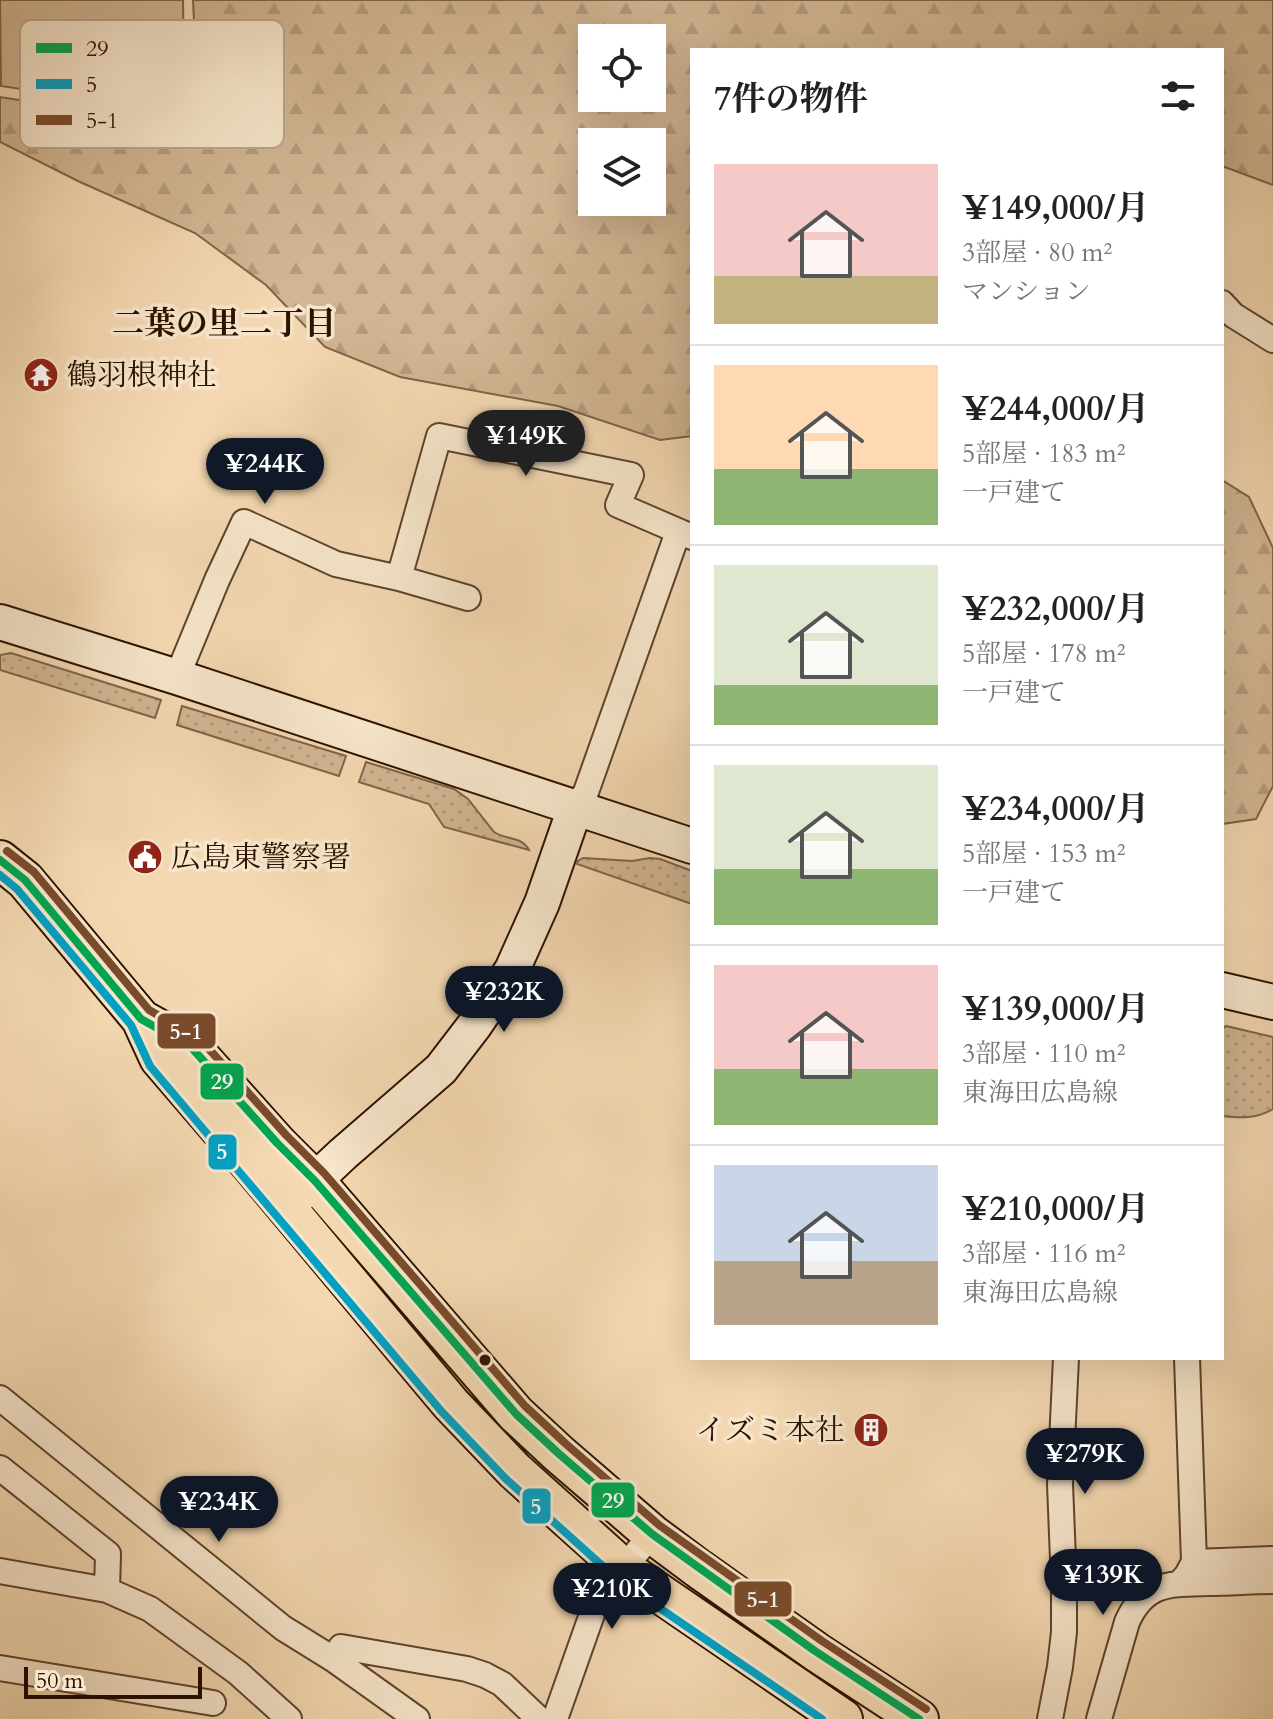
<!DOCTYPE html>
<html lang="ja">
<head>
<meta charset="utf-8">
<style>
	body { margin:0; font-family:Cardo,"Noto Serif JP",serif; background:#f6f6f6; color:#222; height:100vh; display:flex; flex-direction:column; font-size:30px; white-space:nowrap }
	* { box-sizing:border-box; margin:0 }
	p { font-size:26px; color:#767676 }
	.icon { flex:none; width:44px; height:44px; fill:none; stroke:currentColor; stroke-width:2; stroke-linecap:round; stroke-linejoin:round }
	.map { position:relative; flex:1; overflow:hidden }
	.sheet { position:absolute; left:690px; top:48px; width:534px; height:1312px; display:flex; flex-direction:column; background:#fff; border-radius:0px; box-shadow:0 8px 32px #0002 }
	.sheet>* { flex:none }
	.tools { position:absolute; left:578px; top:24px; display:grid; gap:16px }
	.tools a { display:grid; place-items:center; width:88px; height:88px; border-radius:0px; background:#fff; box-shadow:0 8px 32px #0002; font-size:40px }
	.scale { position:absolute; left:24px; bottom:20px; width:178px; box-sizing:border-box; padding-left:8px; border:4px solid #2d1200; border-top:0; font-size:22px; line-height:28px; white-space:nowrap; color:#2d1200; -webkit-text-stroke:6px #f7e6cc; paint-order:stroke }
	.price { position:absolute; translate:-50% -68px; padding:0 18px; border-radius:28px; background:#111827; color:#fff; font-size:26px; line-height:52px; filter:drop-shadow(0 2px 4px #0008) }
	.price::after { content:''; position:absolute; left:50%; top:48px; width:24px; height:18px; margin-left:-12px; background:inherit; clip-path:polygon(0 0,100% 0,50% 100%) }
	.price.selected { background:#222; color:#fff }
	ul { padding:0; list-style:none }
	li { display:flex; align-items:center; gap:24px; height:200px; padding:0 24px }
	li+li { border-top:2px solid #e0e0e0 }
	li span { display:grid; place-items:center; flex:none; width:224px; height:160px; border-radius:0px; color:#555 }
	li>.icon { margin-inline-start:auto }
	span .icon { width:96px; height:96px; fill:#fffc; stroke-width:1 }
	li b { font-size:34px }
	h2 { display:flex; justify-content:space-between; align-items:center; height:96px; padding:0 24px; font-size:34px }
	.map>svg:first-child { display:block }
</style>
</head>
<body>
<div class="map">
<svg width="1273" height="1719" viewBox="0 0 1273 1719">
	<defs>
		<pattern id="grass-dots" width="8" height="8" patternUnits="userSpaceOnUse" patternTransform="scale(2)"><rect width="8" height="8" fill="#d1b693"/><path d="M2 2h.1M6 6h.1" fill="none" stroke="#b49b7d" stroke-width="1.8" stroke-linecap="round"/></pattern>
		<pattern id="forest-firs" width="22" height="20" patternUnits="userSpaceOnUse" patternTransform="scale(2)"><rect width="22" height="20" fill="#d1b693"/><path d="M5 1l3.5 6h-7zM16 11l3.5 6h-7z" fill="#b49b7d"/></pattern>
	</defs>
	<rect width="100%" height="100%" fill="#f3d8b1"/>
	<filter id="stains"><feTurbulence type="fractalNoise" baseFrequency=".0025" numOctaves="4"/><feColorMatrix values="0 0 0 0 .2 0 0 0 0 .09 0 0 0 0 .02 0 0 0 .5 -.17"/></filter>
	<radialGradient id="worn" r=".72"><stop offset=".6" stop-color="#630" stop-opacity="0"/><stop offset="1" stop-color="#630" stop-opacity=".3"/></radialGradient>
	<!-- grass -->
	<path fill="url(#grass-dots)" stroke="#7f644a" stroke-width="2" d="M11 653 161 700 155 718 0 670V655Z
		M182 706 346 756 339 776 177 725Z
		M366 762 454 789 468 799 494 832C506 840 522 836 529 850L444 827 429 804 359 782Z
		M583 858 632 861 650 858 660 859 692 871V904L577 864 578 861Z
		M1226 1026 1273 1037V1109C1256 1119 1240 1118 1222 1116V1029Z"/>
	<!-- forest -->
	<path fill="url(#forest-firs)" stroke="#7f644a" stroke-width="2" fill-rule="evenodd" d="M193 0H1273V185L1222 166V50H692V436L660 440 558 406 400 377 325 347 266 285 195 233 80 182 0 142V97L133 118 196 62ZM592 38H652V98H592ZM592 142H652V202H592Z
		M1222 480 1249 497 1273 548V786L1256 819 1222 824Z"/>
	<!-- garden -->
	<path fill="#d1b693" stroke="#7f644a" stroke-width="2" d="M0 0H183L184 67 131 106 1 86Z"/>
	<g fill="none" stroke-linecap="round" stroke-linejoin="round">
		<defs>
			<path id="street" d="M1222 303 1233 315 1273 340
				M399 578 439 436 631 475 618 505 692 537
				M177 677 217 580 244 522 336 564 399 578 468 598
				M575 808 586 792 678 532
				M0 1398 283 1628 333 1659 417 1719
				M0 1468 108 1554 107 1590
				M1194 1562 1273 1559
				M0 1571 107 1590 150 1609 238 1673 289 1719
				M1180 1583 1187 1575 1194 1562 1187 1358
				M333 1659 341 1647 467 1669 485 1675 502 1684 539 1719
				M0 1668 213 1703
				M555 1719 597 1600 652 1534
				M1050 1719 1060 1667 1064 1632V1585L1060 1484 1066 1358
				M1099 1719 1127 1622C1145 1581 1171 1584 1210 1583 1231 1583 1252 1581 1273 1581"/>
			<path id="secondary" d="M0 622 177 677 692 846
				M1222 990 1273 1002
				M295 1199 343 1154 441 1069 474 1026 512 970 542 903 575 808"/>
			<path id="primary" d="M0 860 25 880 141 1019 159 1058 251 1165 451 1404 515 1471 624 1569 843 1719
				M141 1019 191 1047 277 1143 315 1181 516 1414 558 1453 652 1534 699 1569 815 1651 919 1719"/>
		</defs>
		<!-- street casing -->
		<use href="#street" stroke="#5e442c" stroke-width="28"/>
		<!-- secondary casing -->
		<use href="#secondary" stroke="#2d1200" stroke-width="38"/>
		<!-- primary casing -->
		<use href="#primary" stroke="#2d1200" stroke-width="42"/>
		<!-- street -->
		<use href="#street" stroke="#f7e6cc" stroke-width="24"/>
		<!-- secondary -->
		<use href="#secondary" stroke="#f7e6cc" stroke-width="34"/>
		<!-- primary -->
		<use href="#primary" stroke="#f3d8b1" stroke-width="38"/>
		<defs>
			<path id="bus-1" d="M0 860 25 880 141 1019 191 1047 277 1143 315 1181 516 1414 558 1453 652 1534 815 1651 919 1719"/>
			<path id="bus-2" d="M0 875 17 889 131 1025 150 1066 442 1412 506 1479 617 1579 822 1719"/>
			<path id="bus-3" d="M7 851 34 872 149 1010 200 1039 286 1135 324 1173 525 1406 566 1444 659 1525 822 1641 926 1709"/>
		</defs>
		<!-- bus-1 casing -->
		<use href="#bus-1" stroke="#f7e6cc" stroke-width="14"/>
		<!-- bus-2 casing -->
		<use href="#bus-2" stroke="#f7e6cc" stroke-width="14"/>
		<!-- bus-3 casing -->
		<use href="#bus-3" stroke="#f7e6cc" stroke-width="14"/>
		<!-- bus-1 -->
		<use href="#bus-1" stroke="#00a651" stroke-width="8"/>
		<!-- bus-2 -->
		<use href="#bus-2" stroke="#02a1c4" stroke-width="8"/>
		<!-- bus-3 -->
		<use href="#bus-3" stroke="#7a4b2a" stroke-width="8"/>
	</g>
	<!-- icons -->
	<defs>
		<symbol id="temple-disc" viewBox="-11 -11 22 22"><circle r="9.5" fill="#8f2418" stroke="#f7e6cc"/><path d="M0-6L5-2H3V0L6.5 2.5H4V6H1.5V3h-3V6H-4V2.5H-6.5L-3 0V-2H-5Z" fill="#fff"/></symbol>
		<symbol id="civic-disc" viewBox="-11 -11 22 22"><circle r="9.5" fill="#8f2418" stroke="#f7e6cc"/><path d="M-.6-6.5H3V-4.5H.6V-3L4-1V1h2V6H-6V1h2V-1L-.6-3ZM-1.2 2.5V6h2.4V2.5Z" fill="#fff"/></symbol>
		<symbol id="building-disc" viewBox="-11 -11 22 22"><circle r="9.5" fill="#8f2418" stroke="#f7e6cc"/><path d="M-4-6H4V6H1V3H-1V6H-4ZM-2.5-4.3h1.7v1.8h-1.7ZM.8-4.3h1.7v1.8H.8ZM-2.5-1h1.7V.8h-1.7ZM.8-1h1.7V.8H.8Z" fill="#fff"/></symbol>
	</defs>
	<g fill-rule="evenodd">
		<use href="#temple-disc" x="21" y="355" width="40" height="40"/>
		<use href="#civic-disc" x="125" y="837" width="40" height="40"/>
		<use href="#building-disc" x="851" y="1410" width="40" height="40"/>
	</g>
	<!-- markers -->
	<circle fill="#2d1200" stroke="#f7e6cc" stroke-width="3" cx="485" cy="1360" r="7"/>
	<g text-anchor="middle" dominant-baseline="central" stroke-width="7" stroke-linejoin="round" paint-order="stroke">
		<!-- poi labels -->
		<g font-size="30" fill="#2d1200" stroke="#f7e6cc" text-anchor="start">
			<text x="67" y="375">鶴羽根神社</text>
			<text x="171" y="857">広島東警察署</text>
			<text x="845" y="1430" text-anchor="end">イズミ本社</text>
		</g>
		<!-- neighbourhood labels -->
		<g font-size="32" font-weight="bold" fill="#2d1200" stroke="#f7e6cc">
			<text x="224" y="324">二葉の里二丁目</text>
		</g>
	</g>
	<!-- legend -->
	<rect x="20" y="20" width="264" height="128" rx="12" fill="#f7e6cc" stroke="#baa68f" stroke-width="2"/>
	<rect x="36" y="43" width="36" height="10" fill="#00a651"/>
	<rect x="36" y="79" width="36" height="10" fill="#02a1c4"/>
	<rect x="36" y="115" width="36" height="10" fill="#7a4b2a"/>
	<g font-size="22" fill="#2d1200">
		<text x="86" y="56">29</text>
		<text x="86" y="92">5</text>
		<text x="86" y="128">5-1</text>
	</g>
	<g stroke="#f7e6cc" stroke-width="3">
		<rect x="156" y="1012" width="61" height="38" rx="8" fill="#7a4b2a"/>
		<rect x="199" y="1062" width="46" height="39" rx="8" fill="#00a651"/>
		<rect x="207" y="1133" width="31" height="38" rx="8" fill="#02a1c4"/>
		<rect x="590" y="1481" width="46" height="38" rx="8" fill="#00a651"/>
		<rect x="521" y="1487" width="31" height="38" rx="8" fill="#02a1c4"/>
		<rect x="733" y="1580" width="60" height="38" rx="8" fill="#7a4b2a"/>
	</g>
	<g font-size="22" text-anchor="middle" font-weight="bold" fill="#fff">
		<text x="186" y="1039">5-1</text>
		<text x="222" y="1089">29</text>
		<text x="222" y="1159">5</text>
		<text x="613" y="1508">29</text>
		<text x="536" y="1514">5</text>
		<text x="763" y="1607">5-1</text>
	</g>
	<rect width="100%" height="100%" filter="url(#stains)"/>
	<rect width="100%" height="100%" fill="url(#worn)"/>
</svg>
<div class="tools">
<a><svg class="icon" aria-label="locate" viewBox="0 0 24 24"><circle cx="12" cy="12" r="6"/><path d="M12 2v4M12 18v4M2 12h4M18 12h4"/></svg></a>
<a><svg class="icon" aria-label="layers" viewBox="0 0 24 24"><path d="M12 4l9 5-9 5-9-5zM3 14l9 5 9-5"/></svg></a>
</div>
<div class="scale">50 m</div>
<b class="price selected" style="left:526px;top:478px">¥149K</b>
<b class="price" style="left:265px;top:506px">¥244K</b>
<b class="price" style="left:504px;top:1034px">¥232K</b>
<b class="price" style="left:1085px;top:1496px">¥279K</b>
<b class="price" style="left:219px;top:1544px">¥234K</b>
<b class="price" style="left:1103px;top:1617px">¥139K</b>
<b class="price" style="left:612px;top:1631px">¥210K</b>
<section class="sheet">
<h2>7件の物件<svg class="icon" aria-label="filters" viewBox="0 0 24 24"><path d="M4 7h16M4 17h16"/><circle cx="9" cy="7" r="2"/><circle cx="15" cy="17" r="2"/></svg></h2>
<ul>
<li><span style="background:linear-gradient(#f6c9c9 70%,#c2b280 0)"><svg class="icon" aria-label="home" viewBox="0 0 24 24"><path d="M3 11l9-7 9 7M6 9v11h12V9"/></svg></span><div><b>¥149,000/月</b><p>3部屋 · 80 m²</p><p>マンション</p></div></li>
<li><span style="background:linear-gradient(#ffd9b3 65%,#8fb573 0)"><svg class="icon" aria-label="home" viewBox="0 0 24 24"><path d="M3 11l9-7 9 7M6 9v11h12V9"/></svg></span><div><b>¥244,000/月</b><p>5部屋 · 183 m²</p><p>一戸建て</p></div></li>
<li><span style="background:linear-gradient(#dfe7d0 75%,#8fb573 0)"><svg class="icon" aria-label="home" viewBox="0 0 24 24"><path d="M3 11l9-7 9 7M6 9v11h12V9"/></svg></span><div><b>¥232,000/月</b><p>5部屋 · 178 m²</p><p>一戸建て</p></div></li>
<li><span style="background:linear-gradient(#dfe7d0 65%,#8fb573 0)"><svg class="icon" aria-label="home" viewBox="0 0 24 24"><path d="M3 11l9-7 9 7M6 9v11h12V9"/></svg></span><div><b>¥234,000/月</b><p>5部屋 · 153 m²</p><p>一戸建て</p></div></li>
<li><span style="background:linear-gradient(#f6c9c9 65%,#8fb573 0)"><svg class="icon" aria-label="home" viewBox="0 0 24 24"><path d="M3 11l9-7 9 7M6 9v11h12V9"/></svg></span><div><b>¥139,000/月</b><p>3部屋 · 110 m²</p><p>東海田広島線</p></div></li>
<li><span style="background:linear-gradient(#c9d6e8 60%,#b9a48a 0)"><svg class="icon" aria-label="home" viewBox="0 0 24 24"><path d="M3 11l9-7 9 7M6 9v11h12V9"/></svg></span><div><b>¥210,000/月</b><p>3部屋 · 116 m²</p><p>東海田広島線</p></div></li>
</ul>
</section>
</div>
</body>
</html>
